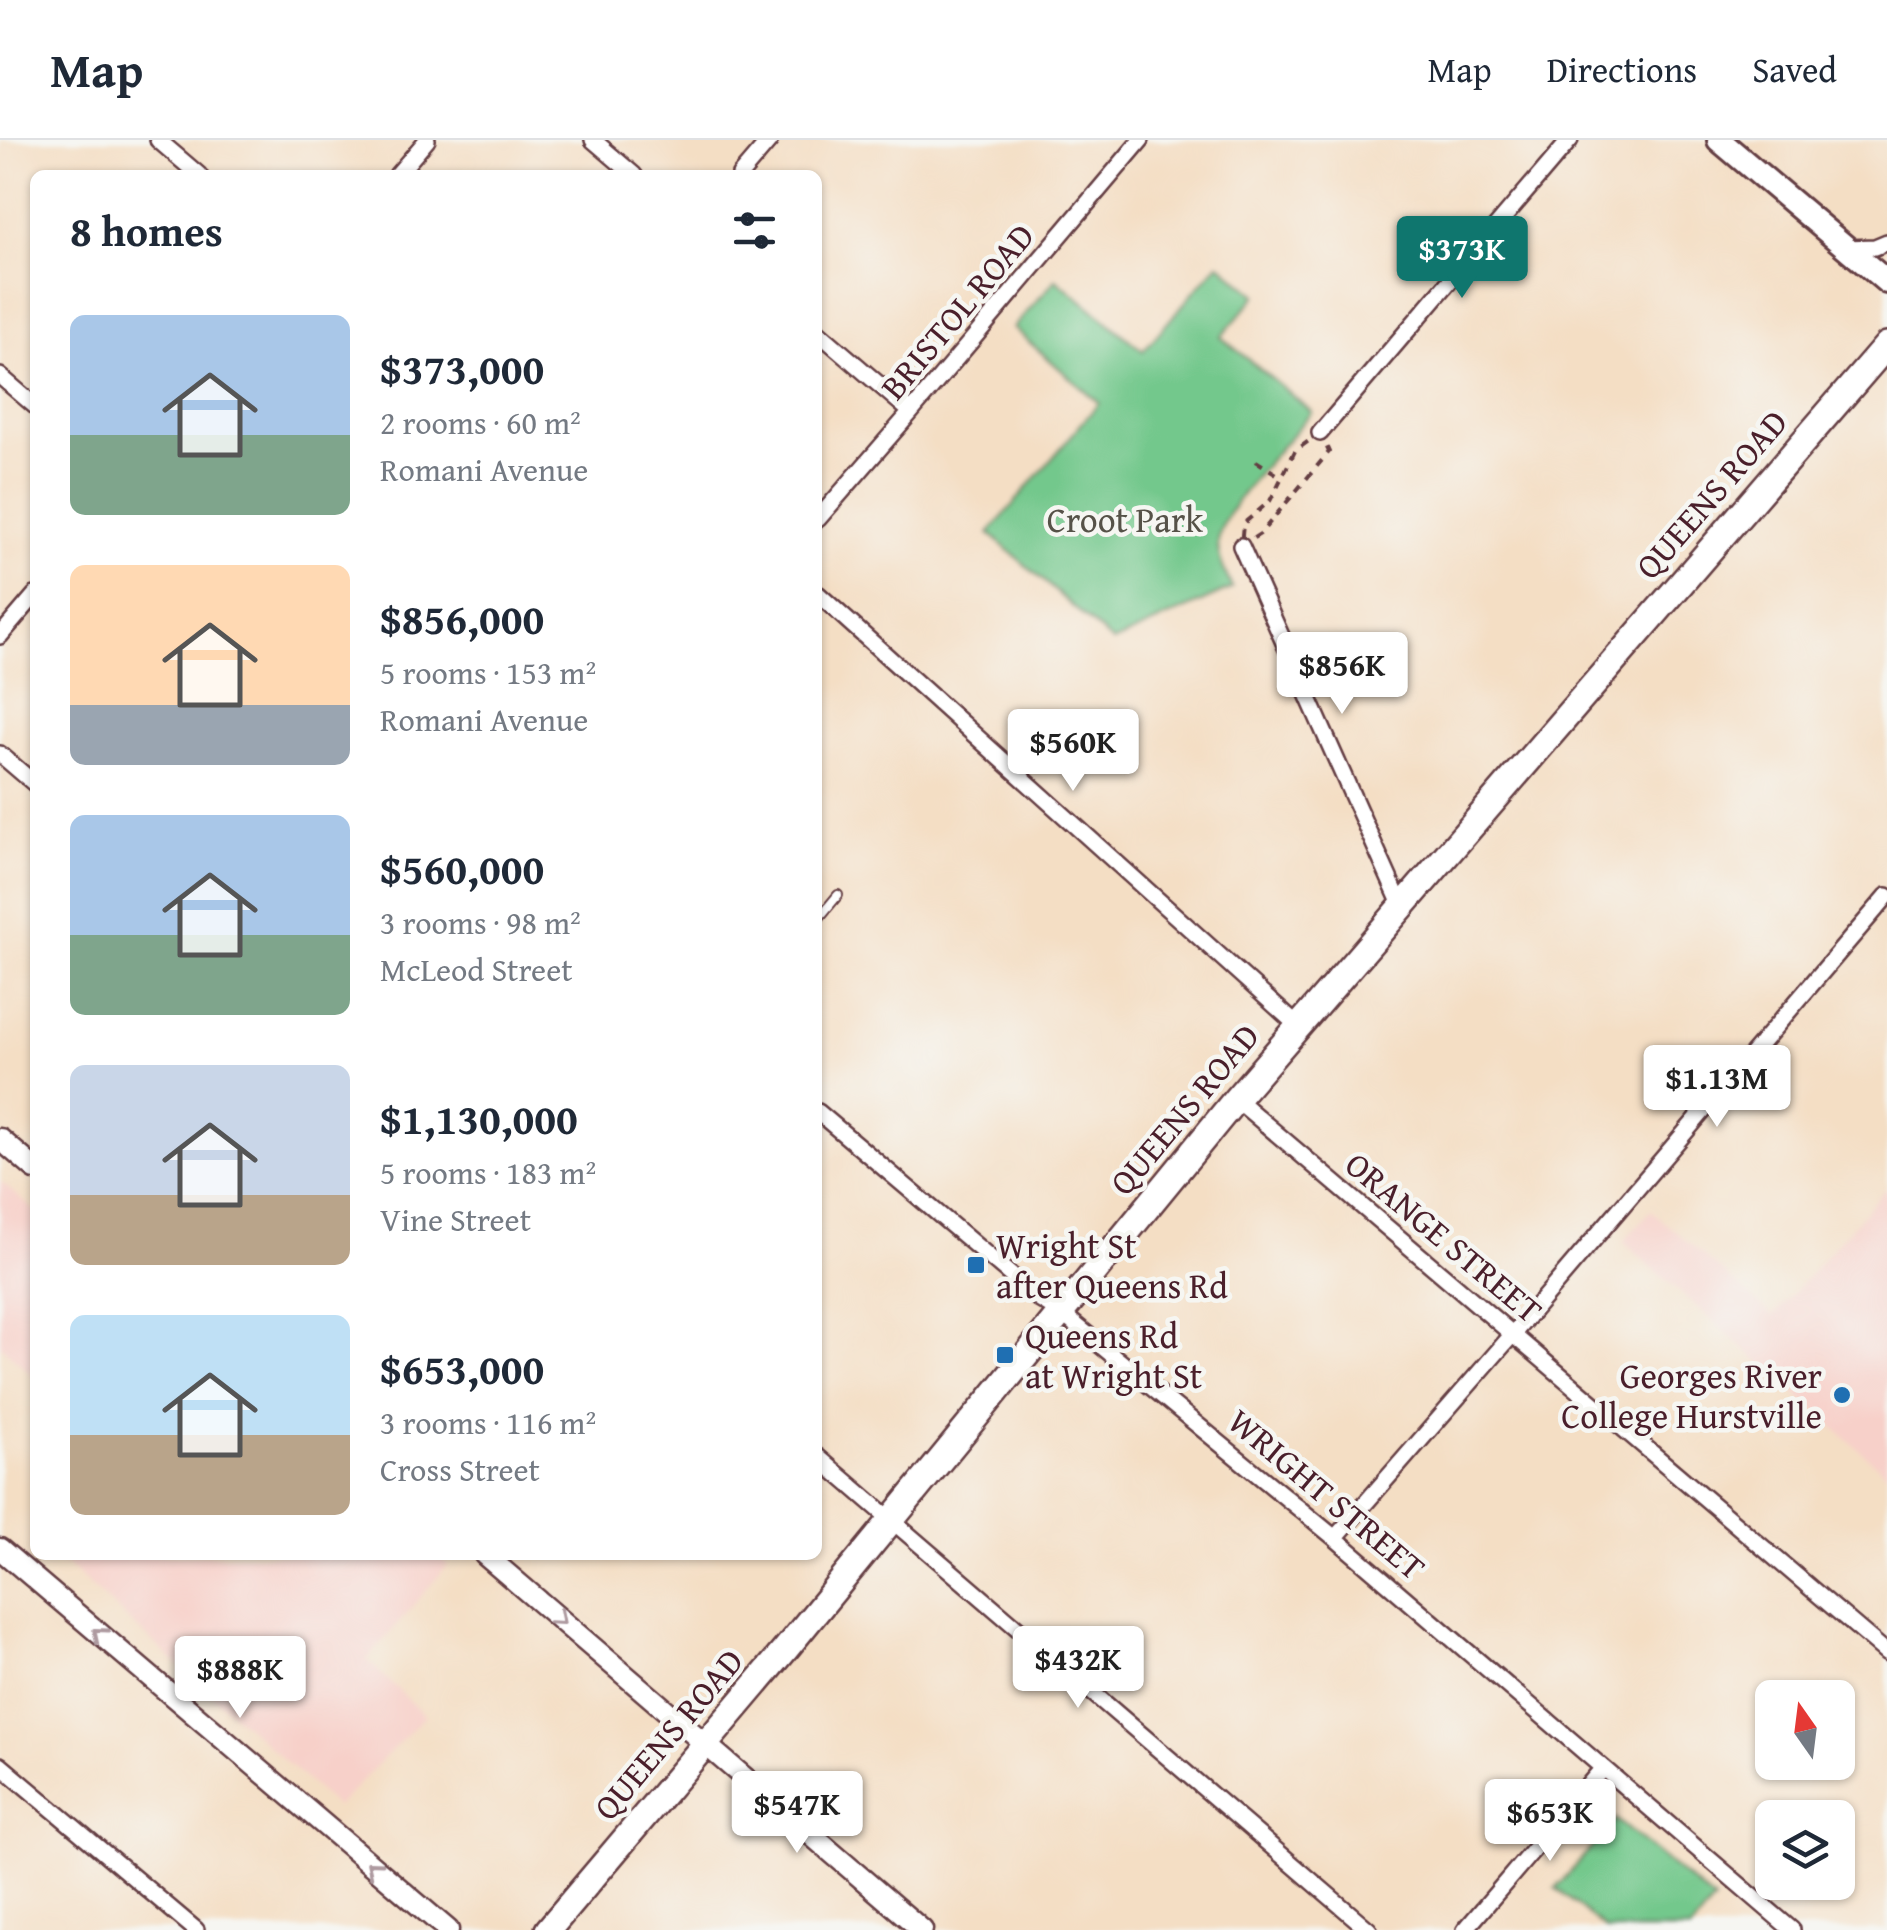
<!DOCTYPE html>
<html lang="en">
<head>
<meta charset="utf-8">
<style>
	body { margin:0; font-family:"Gentium Book Plus",serif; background:#f2f2f3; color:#1f2937; height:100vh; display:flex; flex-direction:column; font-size:38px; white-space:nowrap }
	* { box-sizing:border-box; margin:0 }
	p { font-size:32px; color:#747a83 }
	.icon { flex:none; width:55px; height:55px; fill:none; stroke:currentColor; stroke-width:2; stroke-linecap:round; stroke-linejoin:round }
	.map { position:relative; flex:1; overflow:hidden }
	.drawer { position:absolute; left:30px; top:30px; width:792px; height:1390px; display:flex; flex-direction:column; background:#fff; border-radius:15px; box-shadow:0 2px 8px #0004 }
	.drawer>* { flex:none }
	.needle { width:65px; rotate:346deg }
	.tools { position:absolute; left:1755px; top:1540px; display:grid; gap:20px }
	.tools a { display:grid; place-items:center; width:100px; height:100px; border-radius:15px; background:#fff; box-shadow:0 2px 8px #0004; font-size:50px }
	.price { position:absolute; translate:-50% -85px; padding:0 22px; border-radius:10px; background:#fff; color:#222; font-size:32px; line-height:65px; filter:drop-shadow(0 2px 5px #0008) }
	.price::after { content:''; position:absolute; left:50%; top:60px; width:30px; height:22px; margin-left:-15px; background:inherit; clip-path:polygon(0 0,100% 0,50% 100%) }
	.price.on { background:#0f766e; color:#fff }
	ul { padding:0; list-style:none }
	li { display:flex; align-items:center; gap:30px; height:250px; padding:0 40px }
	li span { display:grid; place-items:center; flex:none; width:280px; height:200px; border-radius:15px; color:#555 }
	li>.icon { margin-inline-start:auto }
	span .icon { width:120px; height:120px; fill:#fffc; stroke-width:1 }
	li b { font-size:42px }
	h2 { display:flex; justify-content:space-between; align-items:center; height:120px; padding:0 40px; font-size:42px }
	header { display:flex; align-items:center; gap:60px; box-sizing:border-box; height:140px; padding:0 50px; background:#fff; border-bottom:2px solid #e0e1e3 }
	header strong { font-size:48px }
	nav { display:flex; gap:55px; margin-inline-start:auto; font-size:35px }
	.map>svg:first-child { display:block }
</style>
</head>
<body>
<header>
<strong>Map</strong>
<nav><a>Map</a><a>Directions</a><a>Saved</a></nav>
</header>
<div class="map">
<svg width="1887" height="1790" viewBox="0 0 1887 1790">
	<rect width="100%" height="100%" fill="#f6f6f2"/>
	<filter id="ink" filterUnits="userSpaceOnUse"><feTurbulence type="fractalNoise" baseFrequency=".01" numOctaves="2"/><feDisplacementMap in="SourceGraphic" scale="20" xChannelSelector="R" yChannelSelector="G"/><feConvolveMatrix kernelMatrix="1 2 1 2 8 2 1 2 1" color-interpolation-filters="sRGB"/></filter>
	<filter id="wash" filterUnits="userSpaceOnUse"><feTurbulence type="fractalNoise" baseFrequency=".0048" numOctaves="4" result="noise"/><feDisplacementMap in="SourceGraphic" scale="40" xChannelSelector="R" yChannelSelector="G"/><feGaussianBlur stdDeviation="2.25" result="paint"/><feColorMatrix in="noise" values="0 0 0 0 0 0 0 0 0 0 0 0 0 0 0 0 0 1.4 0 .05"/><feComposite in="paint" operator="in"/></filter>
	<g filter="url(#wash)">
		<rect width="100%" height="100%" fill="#f4dec4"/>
		<!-- built -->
		<path fill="#f7d0c9" d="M0 1041 35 1071V1237L0 1205Z
			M1887 1047V1334L1623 1102 1651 1070 1773 1176Z
			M56 1415H437L448 1425 367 1520 425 1576 336 1667Z"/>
		<!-- green -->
		<path fill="#73c88c" stroke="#5e745c" stroke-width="2.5" d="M1219 123 1257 155 1221 197 1312 272C1290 298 1224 366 1219 396 1215 415 1225 431 1232 448L1113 502 989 393 1099 263 1013 188 1056 139 1143 211Z
			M1616 1680 1714 1761 1691 1790H1606L1556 1748Z"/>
	</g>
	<g filter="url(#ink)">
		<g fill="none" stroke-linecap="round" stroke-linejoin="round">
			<defs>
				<path id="service" d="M818 779 838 755"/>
				<path id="minor" d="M158 0 199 35
					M593 0 634 35
					M397 35 427 0
					M740 35 770 0
					M1846 108 1875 107 1887 102
					M818 192 911 272
					M0 236 35 266
					M1320 293 1570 0
					M818 379 911 272 1141 0
					M1241 406 1402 767
					M818 454 1299 887
					M0 496 35 455
					M0 614 35 644
					M1236 959 1887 1513
					M818 972 1040 1160 1060 1172 1335 1398 1792 1790
					M818 1317 1369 1790
					M1335 1398 1512 1195 1887 756
					M0 1625 196 1790
					M1465 1790 1602 1629"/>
				<path id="tertiary" d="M0 999 35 1029
					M0 1409 448 1790
					M485 1415 922 1790"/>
				<path id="secondary" d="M1719 0 1887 142"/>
				<path id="primary" d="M548 1790 785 1510 1236 959 1887 205"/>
			</defs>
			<!-- service casing -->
			<use href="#service" stroke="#643c42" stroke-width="12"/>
			<!-- minor casing -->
			<use href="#minor" stroke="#643c42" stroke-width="20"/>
			<!-- tertiary casing -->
			<use href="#tertiary" stroke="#643c42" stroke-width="25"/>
			<!-- secondary casing -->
			<use href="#secondary" stroke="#643c42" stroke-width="28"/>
			<!-- primary casing -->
			<use href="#primary" stroke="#643c42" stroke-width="30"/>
			<!-- path -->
			<path stroke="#643c42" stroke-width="4" stroke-dasharray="8 8" stroke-linecap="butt" d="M1320 293 1329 312 1260 394 1241 406 1243 384 1270 361 1295 311Z
				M1256 321 1283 338"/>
			<!-- service -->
			<use href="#service" stroke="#fff" stroke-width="8"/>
			<!-- minor -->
			<use href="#minor" stroke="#fff" stroke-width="15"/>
			<!-- tertiary -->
			<use href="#tertiary" stroke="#fff" stroke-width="20"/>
			<!-- secondary -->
			<use href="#secondary" stroke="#fff" stroke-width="22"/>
			<!-- primary -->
			<use href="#primary" stroke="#fff" stroke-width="25"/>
		</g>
		<!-- one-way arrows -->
		<defs><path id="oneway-chevron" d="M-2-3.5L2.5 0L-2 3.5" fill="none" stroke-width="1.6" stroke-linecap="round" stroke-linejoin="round" transform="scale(2.5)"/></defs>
		<g stroke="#ae9aa0">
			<use href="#oneway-chevron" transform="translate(559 1479) rotate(41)"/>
			<use href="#oneway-chevron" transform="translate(99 1494) rotate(-140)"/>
			<use href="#oneway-chevron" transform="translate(373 1727) rotate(-140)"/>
		</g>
	</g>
	<!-- markers -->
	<g fill="#1f6fb2" stroke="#f6f6f2" stroke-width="4">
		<rect x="966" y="1115" width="20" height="20" rx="5"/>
		<rect x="995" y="1205" width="20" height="20" rx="5"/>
		<circle cx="1842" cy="1255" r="10"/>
	</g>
	<g text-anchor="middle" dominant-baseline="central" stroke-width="9" stroke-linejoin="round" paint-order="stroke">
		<!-- street labels -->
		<g font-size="35" fill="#4a1f2b" stroke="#f6f6f2">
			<text transform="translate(957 171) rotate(-50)">BRISTOL ROAD</text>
			<text transform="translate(1711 354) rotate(-49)">QUEENS ROAD</text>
			<text transform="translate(1184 969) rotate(-50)">QUEENS ROAD</text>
			<text transform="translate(1444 1097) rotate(40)">ORANGE STREET</text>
			<text transform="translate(1327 1354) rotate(40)">WRIGHT STREET</text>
			<text transform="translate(668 1594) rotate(-50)">QUEENS ROAD</text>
		</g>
		<!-- park labels -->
		<g font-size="35" fill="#565248" stroke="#f6f6f2">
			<text x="1125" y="379">Croot Park</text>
		</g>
		<!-- poi labels -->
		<g font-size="35" fill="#4a1f2b" stroke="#f6f6f2" text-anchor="start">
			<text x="996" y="1105">Wright St<tspan x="996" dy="40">after Queens Rd</tspan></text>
			<text x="1025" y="1195">Queens Rd<tspan x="1025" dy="40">at Wright St</tspan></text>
			<text x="1822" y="1235" text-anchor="end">Georges River<tspan x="1822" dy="40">College Hurstville</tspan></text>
		</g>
	</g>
</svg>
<div class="tools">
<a><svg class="needle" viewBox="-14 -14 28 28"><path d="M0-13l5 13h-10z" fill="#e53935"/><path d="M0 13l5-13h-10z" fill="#747a83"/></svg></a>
<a><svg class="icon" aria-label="layers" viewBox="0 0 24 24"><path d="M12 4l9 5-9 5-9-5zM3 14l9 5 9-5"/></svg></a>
</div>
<b class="price on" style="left:1462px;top:161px">$373K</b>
<b class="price" style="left:1342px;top:577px">$856K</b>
<b class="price" style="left:1073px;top:654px">$560K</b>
<b class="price" style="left:1717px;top:990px">$1.13M</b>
<b class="price" style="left:1078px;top:1571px">$432K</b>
<b class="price" style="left:240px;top:1581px">$888K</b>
<b class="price" style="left:797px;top:1716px">$547K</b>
<b class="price" style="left:1550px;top:1724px">$653K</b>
<section class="drawer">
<h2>8 homes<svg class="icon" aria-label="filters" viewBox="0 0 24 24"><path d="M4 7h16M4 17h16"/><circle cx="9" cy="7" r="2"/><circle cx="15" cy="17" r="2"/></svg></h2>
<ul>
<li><span style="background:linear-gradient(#a9c7e8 60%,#7fa58c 0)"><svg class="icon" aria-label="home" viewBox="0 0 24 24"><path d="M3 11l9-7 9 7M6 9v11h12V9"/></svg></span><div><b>$373,000</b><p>2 rooms · 60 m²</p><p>Romani Avenue</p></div></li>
<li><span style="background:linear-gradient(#ffd9b3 70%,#9aa5b1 0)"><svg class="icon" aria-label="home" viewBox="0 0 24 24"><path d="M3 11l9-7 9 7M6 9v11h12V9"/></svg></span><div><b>$856,000</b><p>5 rooms · 153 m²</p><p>Romani Avenue</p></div></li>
<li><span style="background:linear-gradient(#a9c7e8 60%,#7fa58c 0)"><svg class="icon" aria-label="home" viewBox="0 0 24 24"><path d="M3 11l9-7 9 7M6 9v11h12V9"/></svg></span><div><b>$560,000</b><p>3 rooms · 98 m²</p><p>McLeod Street</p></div></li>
<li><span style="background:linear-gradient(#c9d6e8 65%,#b9a48a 0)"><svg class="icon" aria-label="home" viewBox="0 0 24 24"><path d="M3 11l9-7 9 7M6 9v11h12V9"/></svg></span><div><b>$1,130,000</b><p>5 rooms · 183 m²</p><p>Vine Street</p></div></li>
<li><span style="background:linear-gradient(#bfe0f5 60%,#b9a48a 0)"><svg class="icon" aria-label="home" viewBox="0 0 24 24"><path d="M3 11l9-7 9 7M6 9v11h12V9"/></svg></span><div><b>$653,000</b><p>3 rooms · 116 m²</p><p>Cross Street</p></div></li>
</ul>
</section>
</div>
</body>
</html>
